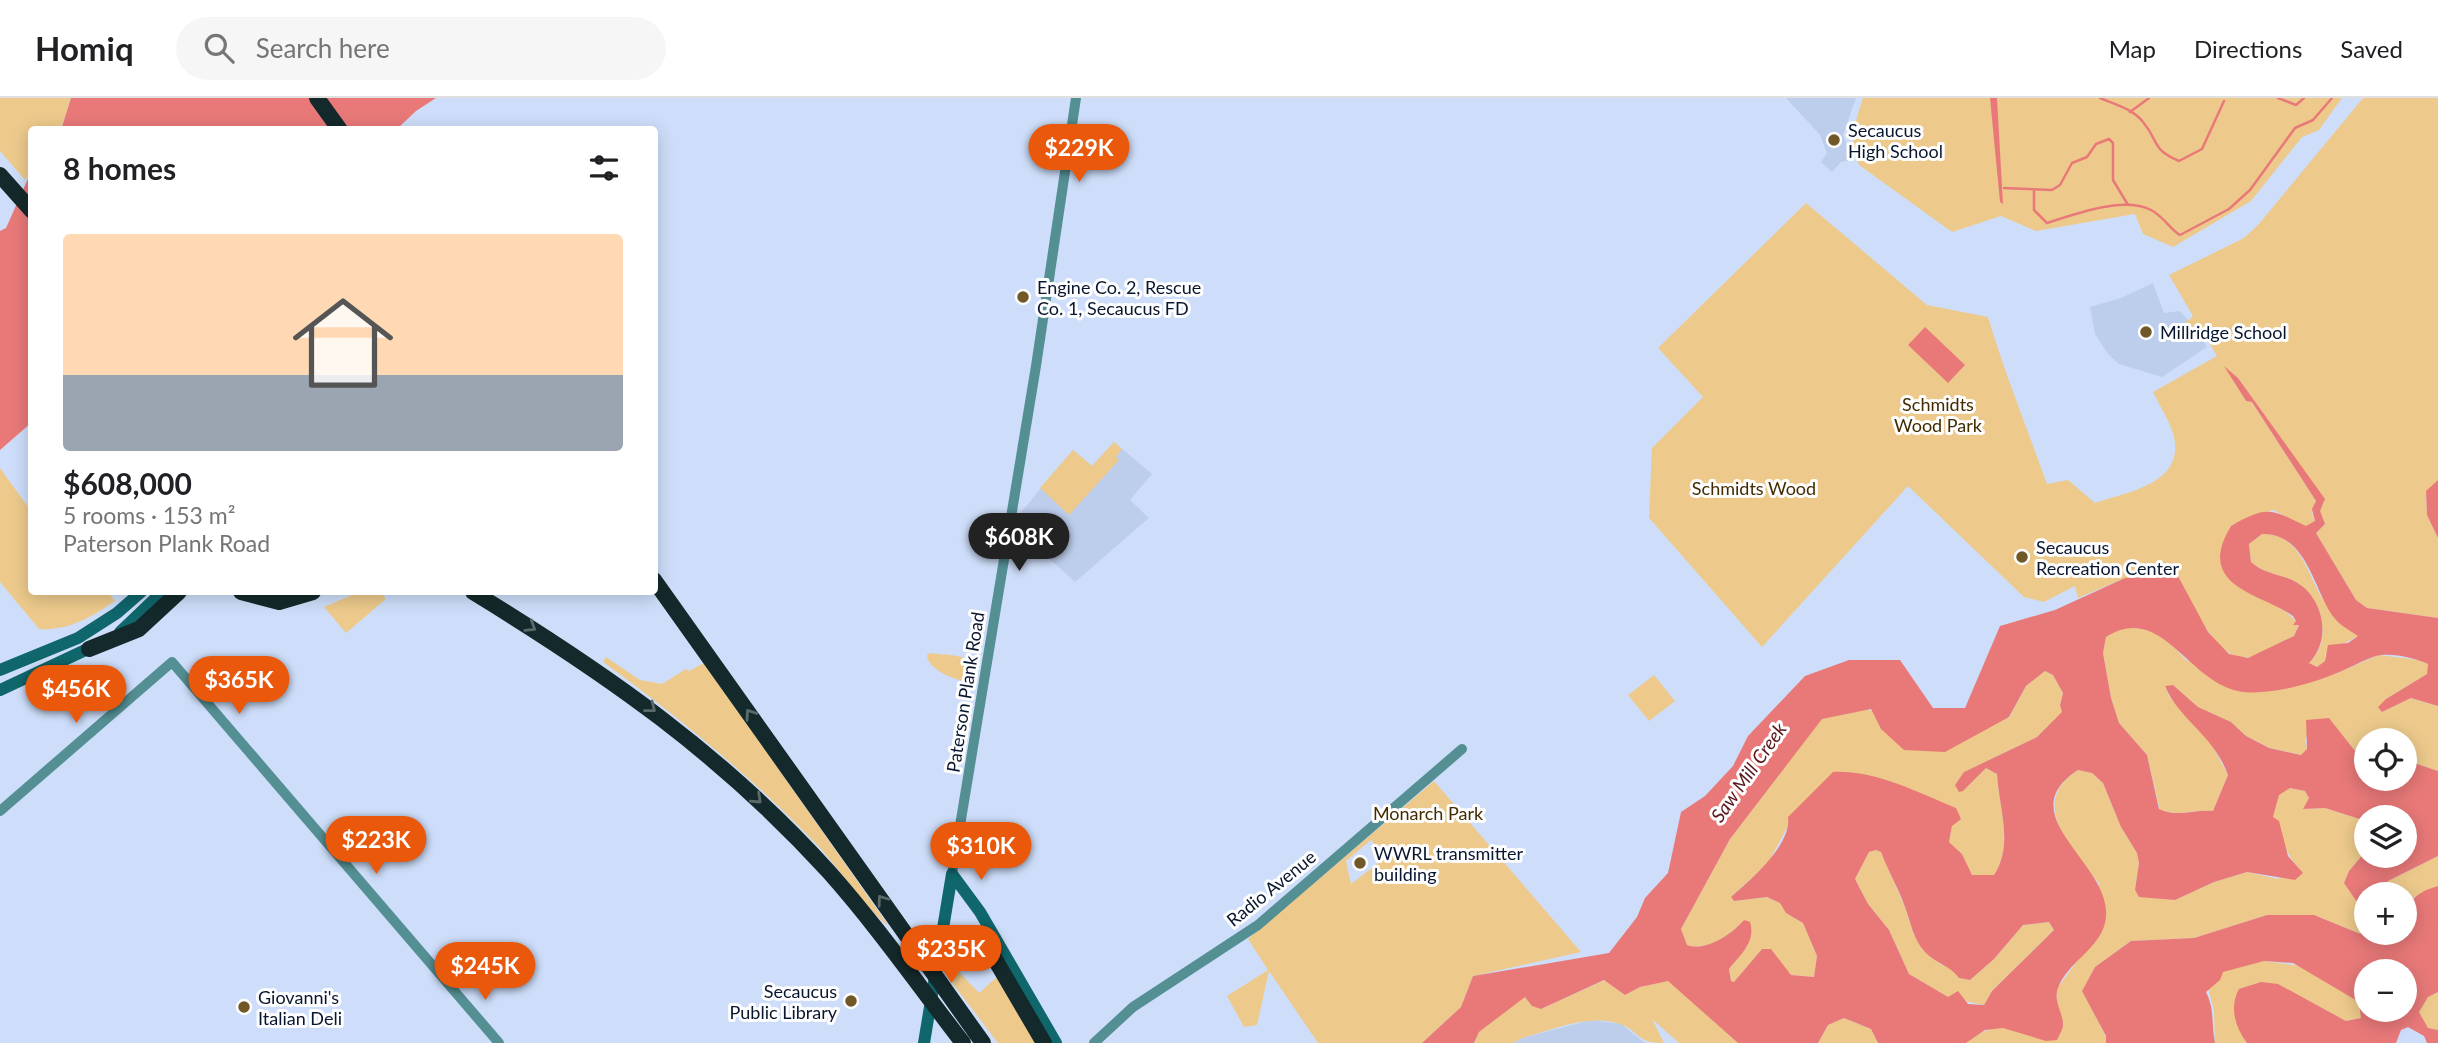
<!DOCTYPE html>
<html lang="en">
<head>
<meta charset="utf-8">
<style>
	body { margin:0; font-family:Lato,sans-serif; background:#f6f6f6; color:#202124; height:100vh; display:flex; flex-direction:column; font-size:26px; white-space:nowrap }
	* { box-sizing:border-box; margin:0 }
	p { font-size:23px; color:#757577 }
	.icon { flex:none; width:38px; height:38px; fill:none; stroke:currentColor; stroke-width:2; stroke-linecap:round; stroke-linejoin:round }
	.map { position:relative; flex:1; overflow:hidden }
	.sheet { position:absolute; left:28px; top:28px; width:630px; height:469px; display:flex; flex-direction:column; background:#fff; border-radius:7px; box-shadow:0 4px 18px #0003 }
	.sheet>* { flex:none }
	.buttons { position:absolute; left:2354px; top:630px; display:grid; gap:14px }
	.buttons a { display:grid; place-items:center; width:63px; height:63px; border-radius:50%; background:#fff; box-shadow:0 4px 18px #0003; font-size:35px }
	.price { position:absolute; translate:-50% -60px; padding:0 16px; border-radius:24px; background:#ea580c; color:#fff; font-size:23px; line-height:46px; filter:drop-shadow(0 2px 4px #0008) }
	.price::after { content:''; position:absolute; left:50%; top:42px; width:21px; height:16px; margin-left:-10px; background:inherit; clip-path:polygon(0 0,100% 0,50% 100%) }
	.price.selected { background:#222; color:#fff }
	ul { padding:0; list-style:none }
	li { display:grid; align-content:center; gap:14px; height:371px; padding:0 35px }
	li span { display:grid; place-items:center; height:217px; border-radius:7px; color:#555 }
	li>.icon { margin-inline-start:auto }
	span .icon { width:126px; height:126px; fill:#fffc; stroke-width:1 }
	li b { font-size:30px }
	h2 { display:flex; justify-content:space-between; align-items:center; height:84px; padding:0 35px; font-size:30px }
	header { display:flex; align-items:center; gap:42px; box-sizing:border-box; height:98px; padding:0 35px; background:#fff; border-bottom:2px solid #e0e0e0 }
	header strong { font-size:33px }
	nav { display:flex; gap:38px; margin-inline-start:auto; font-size:24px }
	.search { width:490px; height:63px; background:#f6f6f6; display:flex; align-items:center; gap:18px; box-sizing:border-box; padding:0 24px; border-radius:38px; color:#757577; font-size:26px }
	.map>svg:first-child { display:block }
</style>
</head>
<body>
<header>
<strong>Homiq</strong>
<div class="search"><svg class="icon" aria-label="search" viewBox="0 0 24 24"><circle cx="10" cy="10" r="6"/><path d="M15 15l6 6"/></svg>Search here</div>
<nav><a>Map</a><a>Directions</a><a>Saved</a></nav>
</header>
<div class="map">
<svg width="2438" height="945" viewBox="0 0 2438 945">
	<rect width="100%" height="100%" fill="#cedefa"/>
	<!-- built -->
	<path fill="#bdceec" d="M1786 0H1856L1843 37 1852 62 1841 64 1832 74 1821 64 1827 55 1820 37Z
		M2153 185 2164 215 2180 213 2197 232 2207 249 2162 279 2119 266 2108 256 2095 236 2090 209 2121 200Z
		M1114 344 1152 376 1130 402 1149 420 1075 484 1018 432 1022 413 1073 352 1092 368Z
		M1591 922 1621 926 1645 945H1513L1522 940Z"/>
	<!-- green -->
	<path fill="#edca8c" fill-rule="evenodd" d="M0 0H71L61 31 32 32 31 74 25 82 0 53Z
		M1863 0H2342L2319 32 2302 39 2251 103 2173 149 2143 136 2135 116 2036 133 2001 118 1952 134 1859 67C1849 42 1855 24 1863 0Z
		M2363 0H2438V382L2426 394 2427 417 2438 440V520L2367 510 2356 502 2316 435 2325 426 2319 413 2324 405 2320 398 2238 280 2228 273 2246 303 2252 304 2316 403 2312 415 2315 424 2306 429 2273 412 2231 428 2222 459 2226 478 2286 514 2299 526 2294 538C2280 544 2264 556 2250 559 2217 567 2190 501 2178 478L2125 480 2078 500 2075 488 2044 504 2024 499 1908 388 1762 549 1649 420 1652 350 1703 299 1658 250 1806 105 1927 207 1988 219C2005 276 2027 330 2047 386L2068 382 2095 405C2128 394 2184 386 2174 339 2171 325 2159 307 2153 294L2217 258 2197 225 2183 236 2178 231 2193 218 2169 177 2244 140 2258 127Z
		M1114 344 1122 351 1116 359 1119 362 1069 417 1040 390 1073 352 1092 368Z
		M0 370 31 413 32 494H108L115 503C91 519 69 533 39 531L0 484Z
		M2262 436C2299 435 2306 472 2321 498 2330 513 2344 529 2358 538L2325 556V563L2317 569 2309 565C2333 543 2323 500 2296 484 2282 476 2263 476 2251 464L2249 446Z
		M359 494H380L386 501 346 535 324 509Z
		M2121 529 2148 531 2165 540 2187 563 2335 576 2379 557 2419 562 2428 566 2427 576 2386 601 2382 614 2411 600 2438 608V673L2405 662 2404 642H2366V654L2355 653 2328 620 2305 641 2307 651 2302 657 2269 650 2246 638 2231 624 2198 609 2173 587 2165 589 2169 598 2207 638 2228 677 2213 713C2193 711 2178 719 2160 712L2147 657 2119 625 2111 600 2103 555 2106 539Z
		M930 555C947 558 966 554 977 571L968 584C955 582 928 572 927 557Z
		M606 559 640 582 662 586 686 571 689 573 704 565 888 827C878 824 831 761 818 748 752 679 680 620 603 564Z
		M2045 573 2053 577 2063 595 2060 607 2063 614 2037 639 1964 674 1963 693 1986 670 1997 676C1999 711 2014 746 1994 777L1972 778 1962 756 1949 744 1952 728 1789 726 1768 765 1731 799 1734 803 1767 799 1780 805 1787 815 1803 825 1817 858 1814 879 1791 877 1762 851 1734 885 1731 883 1729 871 1748 847 1744 822C1732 836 1706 854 1687 847L1681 831 1730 741 1822 620 1868 611 1873 614 2009 620 2026 588Z
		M1654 577 1675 603 1649 623 1628 597Z
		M2078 672 2092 675 2103 685 2121 729 2137 755 2139 765 2135 792 2175 802 2214 784 2247 774 2278 781 2298 769C2284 755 2283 736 2273 719L2279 696 2290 690 2305 693 2309 700 2304 711 2325 710 2366 723V753L2349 773 2344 785 2357 803 2366 806V835H2397L2388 842 2358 835 2314 817H2267L2194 840 2131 843 2095 869 2083 893 2106 939V945H1966C2009 911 2020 945 2057 941L2063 927 2056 903 2058 889 2084 854 2099 786C2073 749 2026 706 2078 672Z
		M1434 683 1581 854 1473 878 1461 909 1422 945H1318L1269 873 1257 927 1244 929 1227 898 1268 872 1248 841ZM1371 742 1386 759 1351 786 1346 763Z
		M1876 752 1881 754 1904 807 1914 837 1940 866 1953 871 1960 880 1970 882 1994 861 2023 827 2049 824 2054 832 1992 893 1984 907 1949 900 1909 876 1889 832 1868 806 1855 781 1869 754Z
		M2438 758V788L2411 801 2405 814 2404 796H2379L2388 783Z
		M2264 863 2302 868 2359 904 2362 920 2346 923 2307 902 2235 919 2247 945H2215L2214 913 2208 890C2217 885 2218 880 2224 873 2226 871 2259 864 2264 863Z
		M948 873 960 875 979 895 999 877 1039 945H998L947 878Z
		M1605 882 1625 897 1640 889 1668 882 1738 945H1679L1652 921 1664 945C1635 945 1641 934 1620 926 1589 915 1552 932 1522 940L1513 945H1474L1479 934 1525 898 1541 911Z
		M2438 894V932L2428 930 2419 914 2428 898Z
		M1844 920 1871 931 1878 945H1818L1828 927Z"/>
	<!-- water -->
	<path fill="#e97979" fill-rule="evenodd" d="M71 0H436L416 13 397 31 61 32Z
		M1990 0H1997L2003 106 2000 104Z
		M31 74V325L0 352V370V133L6 130Z
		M1925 229 1965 267 1948 285 1908 247Z
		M2224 268 2238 280 2325 401 2320 413 2325 426 2316 435 2356 502 2367 510 2438 520V608L2411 600 2382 614 2378 609 2386 601 2427 576 2428 566C2416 560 2390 554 2376 558 2363 562 2350 570 2337 575 2310 586 2272 597 2243 594 2188 587 2163 503 2106 539L2103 555 2111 600 2119 625 2147 657 2159 711C2178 720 2194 711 2213 713L2228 677C2213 636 2179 622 2165 588L2173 587 2198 609 2231 624 2246 638 2269 650 2301 657 2307 651 2306 622 2329 620 2355 653 2366 654V681H2404L2405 662 2438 673V758L2388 783 2379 796H2366V806L2357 804 2344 785 2349 773 2366 753V758H2404V719H2366V723L2325 710 2303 711 2309 700 2305 693 2290 690 2279 697 2273 719 2279 723 2288 758 2303 775 2295 782 2247 774 2214 784 2175 802 2139 799 2135 792 2139 765 2137 755 2121 729 2103 685 2092 675 2078 672C2005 719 2119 768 2105 825 2099 851 2067 865 2058 890 2053 904 2063 913 2063 927 2063 931 2059 938 2057 942L2046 943 2003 930 1985 932 1966 945H1878L1871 931 1844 920 1828 927 1818 945H1738L1668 883 1640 889 1625 897 1604 882 1541 911 1532 908 1525 899 1479 934 1474 945H1422L1461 909 1473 878 1609 855 1637 819 1645 800 1668 775 1681 714 1705 698 1733 668 1748 638 1805 578 1849 562H1900L1933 610H1965L2000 528 2055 512 2125 480 2178 478 2208 534 2229 556 2248 560 2294 538 2299 527H2293L2296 523 2293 518C2260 495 2194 489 2231 428 2267 407 2271 411 2306 428L2315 423 2312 411 2316 403 2252 304 2246 303ZM2262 436C2306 435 2313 489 2332 517 2339 527 2349 532 2358 538L2348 545 2328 547 2325 563 2317 569 2309 565C2332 542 2324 500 2296 484 2282 476 2263 476 2251 464L2249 446ZM2045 573 2053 577 2063 595 2060 607 2062 614 2037 639 1964 674 1955 687 1959 694 1963 693 1986 670 1997 676C1999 711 2014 746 1994 777H1972L1962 756 1949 744 1952 728 1961 721 1956 710C1916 694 1876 672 1833 674L1788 719C1792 747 1750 782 1731 799L1734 803 1767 799 1780 805 1786 815 1803 825 1817 858 1814 879 1791 877 1771 851H1762L1734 884 1731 883 1729 871C1741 856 1756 844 1750 824L1744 822C1732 836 1706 854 1687 847L1681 831 1730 741 1822 621 1871 611 1881 631 1904 652 1945 654 2009 619 2026 588ZM1876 752 1881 754C1888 773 1899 791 1905 809 1911 825 1913 841 1925 854 1936 866 1950 867 1959 880L1970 882 1994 861 2023 827 2049 824 2054 832 1992 893 1984 907 1968 906 1958 893 1948 899 1909 876 1889 832 1868 806 1855 781 1869 754Z
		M2438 382V440L2427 417 2426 393Z
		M2438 788V894L2428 899 2419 914 2428 930 2438 932V945H2427L2424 938 2408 929 2401 932 2396 945H2247C2235 929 2229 909 2239 891L2261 884 2278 886 2346 923 2361 920 2359 904 2293 865 2264 863 2223 874 2220 882 2206 894C2215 912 2211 925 2215 945H2106V938L2082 893 2095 869 2131 843 2194 840 2267 817H2314L2358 835 2389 842 2397 835H2404C2404 808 2412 795 2438 788ZM2366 873H2404V912H2366Z"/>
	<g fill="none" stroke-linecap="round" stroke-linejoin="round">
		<!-- stream -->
		<path stroke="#e97979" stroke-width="2.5" d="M2100 0C2114 6 2133 11 2143 24 2160 44 2150 50 2179 63L2202 51 2224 3
			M2278 0 2296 7 2304 0
			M2130 14 2149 0
			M2004 90 2052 92 2060 87 2072 65 2087 59 2096 46 2109 41 2113 45V82L2128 107
			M2034 93V112L2047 125C2075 116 2123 98 2151 112 2163 118 2171 132 2180 137L2229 111 2250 92 2295 30 2313 22 2332 0"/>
		<!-- tertiary -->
		<path stroke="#548f93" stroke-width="10" d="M0 713 172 564 499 945
			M952 776 1036 268 1076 0
			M1094 945 1133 909 1258 827 1462 651"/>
		<!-- secondary -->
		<path stroke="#0f666b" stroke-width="12" d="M120 534 162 494
			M0 572 78 540 117 515 141 494
			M0 592 94 548
			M952 776 980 814 1056 945
			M924 945 952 776"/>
		<!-- motorway -->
		<path stroke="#14292b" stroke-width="16" d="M317 0 340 32
			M0 77 32 113
			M654 482 983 945
			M241 494 279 504 313 494
			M473 494C607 576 722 656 829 774 877 828 919 888 963 945
			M89 551 139 531 179 494
			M942 838 971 837 986 846 1044 945"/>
	</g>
	<!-- one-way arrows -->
	<defs><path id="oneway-chevron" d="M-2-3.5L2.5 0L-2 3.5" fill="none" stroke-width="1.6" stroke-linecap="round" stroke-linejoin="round" transform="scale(1.75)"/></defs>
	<g stroke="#5a696a">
		<use href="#oneway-chevron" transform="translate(531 529) rotate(32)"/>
		<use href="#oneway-chevron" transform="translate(651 610) rotate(38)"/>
		<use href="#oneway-chevron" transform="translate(750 616) rotate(-125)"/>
		<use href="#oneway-chevron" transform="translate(757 701) rotate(43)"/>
		<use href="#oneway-chevron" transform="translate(882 802) rotate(-126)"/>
	</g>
	<!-- markers -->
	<g fill="#715829" stroke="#fefefe" stroke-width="2.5">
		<circle cx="1834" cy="42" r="7"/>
		<circle cx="1023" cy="199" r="7"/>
		<circle cx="2146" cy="234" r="7"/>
		<circle cx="2022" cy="459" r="7"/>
		<circle cx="1360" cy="765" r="7"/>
		<circle cx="851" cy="903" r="7"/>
		<circle cx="244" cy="909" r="7"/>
	</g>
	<g text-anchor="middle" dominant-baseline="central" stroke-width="6" stroke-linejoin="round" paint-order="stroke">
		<!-- poi labels -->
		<g font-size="18" fill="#09162f" stroke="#fefefe" text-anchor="start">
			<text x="1848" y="32">Secaucus<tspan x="1848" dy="21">High School</tspan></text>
			<text x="1037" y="189">Engine Co. 2, Rescue<tspan x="1037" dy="21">Co. 1, Secaucus FD</tspan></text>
			<text x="2160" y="234">Millridge School</text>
			<text x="2036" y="449">Secaucus<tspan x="2036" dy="21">Recreation Center</tspan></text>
			<text x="1374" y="755">WWRL transmitter<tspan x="1374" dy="21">building</tspan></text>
			<text x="837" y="893" text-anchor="end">Secaucus<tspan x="837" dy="21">Public Library</tspan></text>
			<text x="258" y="899">Giovanni's<tspan x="258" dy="21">Italian Deli</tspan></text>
		</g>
		<!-- park labels -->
		<g font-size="18" fill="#422c00" stroke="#fefefe">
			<text x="1938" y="306">Schmidts<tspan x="1938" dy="21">Wood Park</tspan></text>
			<text x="1754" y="390">Schmidts Wood</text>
			<text x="1428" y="715">Monarch Park</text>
		</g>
		<!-- street labels -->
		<g font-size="18" fill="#09162f" stroke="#fefefe">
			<text transform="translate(965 594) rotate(-81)">Paterson Plank Road</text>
			<text transform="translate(1271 790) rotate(-39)">Radio Avenue</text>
		</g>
		<!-- water labels -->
		<g font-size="19" font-style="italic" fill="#5b151a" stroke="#fefefe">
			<text transform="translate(1748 674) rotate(-55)">Saw Mill Creek</text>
		</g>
	</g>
</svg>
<div class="buttons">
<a><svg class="icon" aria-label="locate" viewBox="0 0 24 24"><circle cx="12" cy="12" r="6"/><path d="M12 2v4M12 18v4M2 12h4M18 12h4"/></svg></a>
<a><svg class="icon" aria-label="layers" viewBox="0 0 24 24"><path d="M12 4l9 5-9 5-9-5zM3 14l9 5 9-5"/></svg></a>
<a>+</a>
<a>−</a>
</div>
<b class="price" style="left:1079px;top:86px">$229K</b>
<b class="price selected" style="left:1019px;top:475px">$608K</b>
<b class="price" style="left:239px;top:618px">$365K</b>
<b class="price" style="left:76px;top:627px">$456K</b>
<b class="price" style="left:376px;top:778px">$223K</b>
<b class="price" style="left:981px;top:784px">$310K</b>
<b class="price" style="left:951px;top:887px">$235K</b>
<b class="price" style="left:485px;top:904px">$245K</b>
<section class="sheet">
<h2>8 homes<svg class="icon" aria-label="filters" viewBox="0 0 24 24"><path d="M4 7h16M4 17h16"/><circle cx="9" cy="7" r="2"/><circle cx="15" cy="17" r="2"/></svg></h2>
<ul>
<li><span style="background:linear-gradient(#ffd9b3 65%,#9aa5b1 0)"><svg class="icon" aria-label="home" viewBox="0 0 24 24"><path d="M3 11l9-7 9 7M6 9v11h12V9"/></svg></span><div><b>$608,000</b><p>5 rooms · 153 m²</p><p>Paterson Plank Road</p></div></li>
</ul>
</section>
</div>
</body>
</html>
